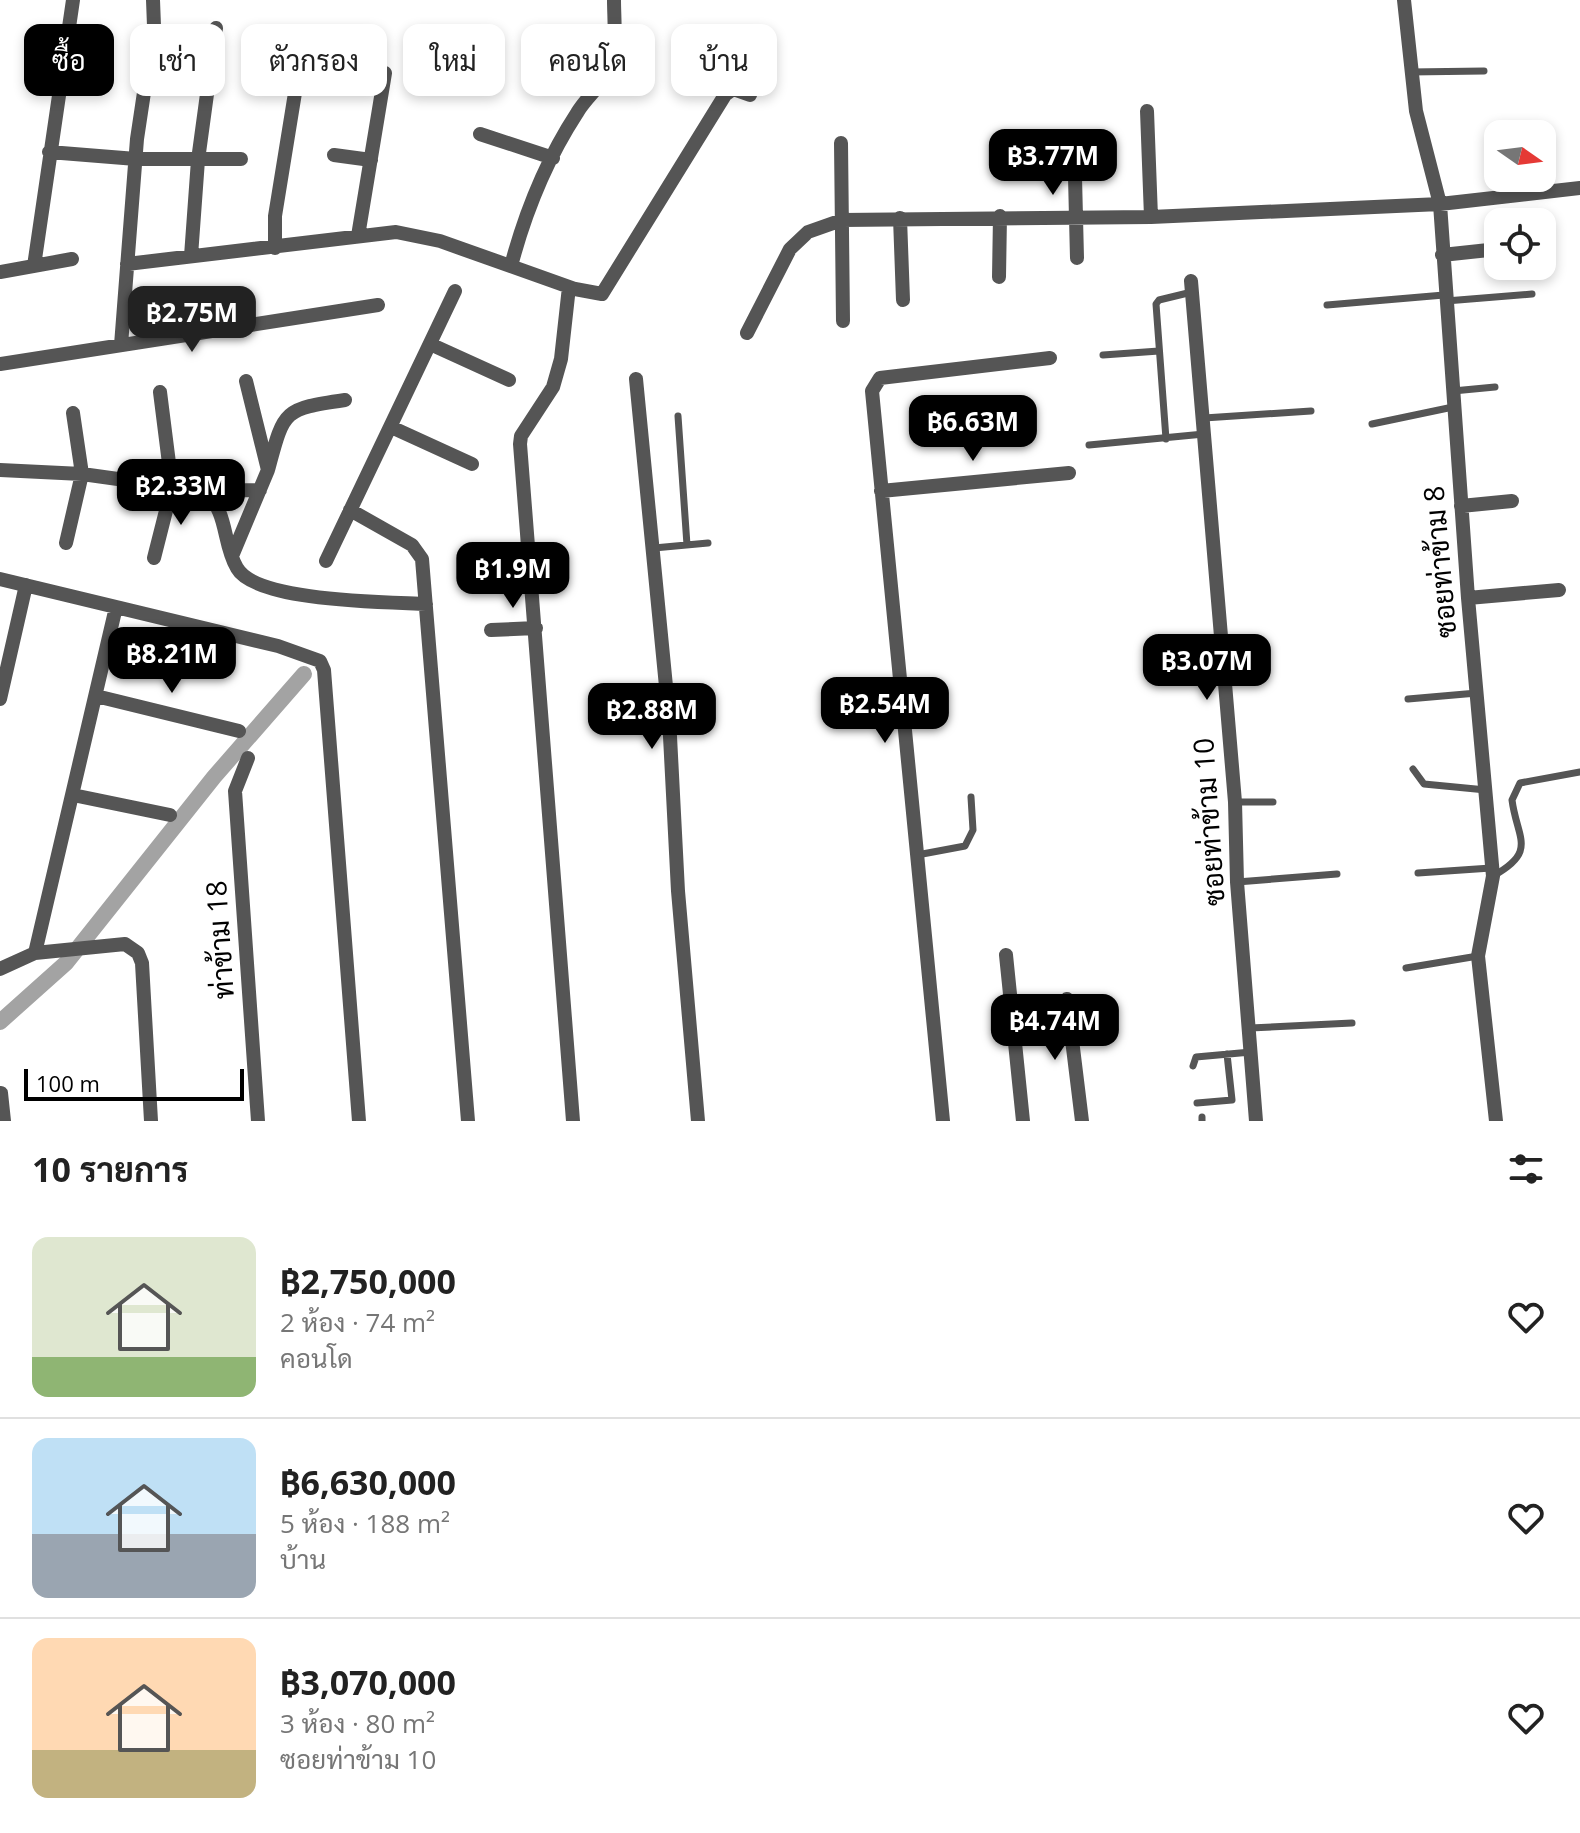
<!DOCTYPE html>
<html lang="th">
<head>
<meta charset="utf-8">
<style>
	body { margin:0; font-family:"Open Sans",Sarabun,sans-serif; background:#f6f6f6; color:#222; height:100vh; display:flex; flex-direction:column; font-size:30px; white-space:nowrap }
	* { box-sizing:border-box; margin:0 }
	p { font-size:26px; color:#767676 }
	.icon { flex:none; width:44px; height:44px; fill:none; stroke:currentColor; stroke-width:2; stroke-linecap:round; stroke-linejoin:round }
	.map { position:relative; height:1121px; overflow:hidden }
	.details { display:flex; flex-direction:column; background:#fff; flex:1 }
	.details>* { flex:none }
	.hud { position:absolute; left:24px; top:24px; width:800px; height:72px; display:flex; gap:16px }
	.needle { width:52px; rotate:104deg }
	.tools { position:absolute; left:1484px; top:120px; display:grid; gap:16px }
	.tools a { display:grid; place-items:center; width:72px; height:72px; border-radius:16px; background:#fff; box-shadow:0 4px 12px #0003; font-size:40px }
	.scale { position:absolute; left:24px; bottom:20px; width:220px; box-sizing:border-box; padding-left:8px; border:4px solid #000; border-top:0; font-size:22px; line-height:28px; white-space:nowrap; color:#000; -webkit-text-stroke:6px #fff; paint-order:stroke }
	.price { position:absolute; translate:-50% -68px; padding:0 18px; border-radius:16px; background:#000; color:#fff; font-size:26px; line-height:52px; filter:drop-shadow(0 2px 4px #0008) }
	.price::after { content:''; position:absolute; left:50%; top:48px; width:24px; height:18px; margin-left:-12px; background:inherit; clip-path:polygon(0 0,100% 0,50% 100%) }
	.price.on { background:#222; color:#fff }
	ul { padding:0; list-style:none }
	li { display:flex; align-items:center; gap:24px; height:200px; padding:0 32px }
	li+li { border-top:2px solid #e0e0e0 }
	li span { display:grid; place-items:center; flex:none; width:224px; height:160px; border-radius:16px; color:#555 }
	li>.icon { margin-inline-start:auto }
	span .icon { width:96px; height:96px; fill:#fffc; stroke-width:1 }
	li b { font-size:34px }
	h2 { display:flex; justify-content:space-between; align-items:center; height:96px; padding:0 32px; font-size:34px }
	.pill { padding:0 28px; border-radius:16px; background:#fff; box-shadow:0 4px 12px #0003; font-size:28px; line-height:72px }
	.pill.on { background:#000; color:#fff }
	.map>svg:first-child { display:block }
</style>
</head>
<body>
<div class="map">
<svg width="1580" height="1121" viewBox="0 0 1580 1121">
	<rect width="100%" height="100%" fill="#fff"/>
	<g fill="none" stroke-linecap="round" stroke-linejoin="round">
		<!-- canal -->
		<path stroke="#a3a3a3" stroke-width="16" d="M0 1022 66 963 214 777 304 674"/>
		<!-- service -->
		<path stroke="#555" stroke-width="7" d="M1410 72 1484 71
			M1446 301 1532 294
			M1327 305 1444 295
			M1103 355 1159 351
			M1453 391 1495 387
			M678 416 687 545
			M1204 418 1311 411
			M1372 424 1453 407
			M1166 439 1156 304 1159 300 1192 292
			M1089 445 1204 434
			M654 548 708 543
			M1408 699 1477 693
			M1413 769 1424 784 1486 790
			M1235 802H1273
			M917 855 965 846 973 830 971 797
			M1418 873 1491 868
			M1493 876C1538 851 1517 839 1512 800L1520 783 1580 772
			M1237 882 1337 874
			M1406 968 1478 956
			M1250 1028 1352 1023
			M1193 1066 1196 1057 1251 1052
			M1197 1103 1232 1100 1227 1054
			M1202 1117V1121"/>
		<!-- minor -->
		<path stroke="#555" stroke-width="14" d="M1404 0 1416 111 1440 204 1468 598 1493 876 1478 956 1496 1121
			M1147 111 1151 217
			M480 134 553 158
			M1074 136 1077 258
			M841 143 843 321
			M49 152 136 159H241
			M334 155 371 160
			M900 218 903 300
			M358 236 385 73
			M275 248V216L301 56
			M1442 255 1498 249
			M191 256 198 160 216 28
			M127 264 396 232 440 241 575 289 602 294 725 95 733 89 750 95
			M34 266 73 0
			M511 266C525 213 547 159 577 113 585 99 599 88 607 74 618 54 614 22 614 0
			M0 272 72 259
			M999 277 1000 216
			M1191 281 1235 802 1237 882 1256 1121
			M569 287 561 359 553 387 521 436 520 444 573 1121
			M747 333 790 249 808 232 842 220 1151 217 1440 204 1580 188
			M430 344 509 380
			M121 345 137 139 154 26 153 0
			M0 364 378 305
			M636 379 669 717 678 891 698 1121
			M391 427 472 464
			M0 470 82 474 204 491 260 490
			M268 470C284 410 283 409 345 400
			M204 491C229 512 222 543 237 568 256 602 389 602 426 604
			M881 491 1069 473
			M1461 506 1512 501
			M350 510 412 545 422 559 468 1121
			M66 543 82 474 73 413
			M232 556 268 470 246 381
			M154 558 172 487 160 392
			M326 561 455 291
			M0 579 278 646 320 661 324 670 359 1121
			M1468 598 1559 590
			M491 630 536 628
			M96 696 239 731
			M0 699 26 585
			M248 758 235 791 258 1121
			M73 795 170 815
			M35 953 116 607
			M1006 955 1023 1121
			M0 969 35 953 125 944 138 953 142 963 151 1121
			M1067 999 1082 1121
			M1 1093 4 1121
			M943 1121 872 391 880 378 1050 358"/>
	</g>
	<g text-anchor="middle" dominant-baseline="central" stroke-width="6" stroke-linejoin="round" paint-order="stroke">
		<!-- street labels -->
		<g font-size="28" fill="#000" stroke="#fff">
			<text transform="translate(1439 562) rotate(-95)">ซอยท่าข้าม 8</text>
			<text transform="translate(1208 822) rotate(-94)">ซอยท่าข้าม 10</text>
			<text transform="translate(219 940) rotate(-94)">ท่าข้าม 18</text>
		</g>
	</g>
</svg>
<div class="tools">
<a><svg class="needle" viewBox="-14 -14 28 28"><path d="M0-13l5 13h-10z" fill="#e53935"/><path d="M0 13l5-13h-10z" fill="#767676"/></svg></a>
<a><svg class="icon" aria-label="locate" viewBox="0 0 24 24"><circle cx="12" cy="12" r="6"/><path d="M12 2v4M12 18v4M2 12h4M18 12h4"/></svg></a>
</div>
<div class="scale">100 m</div>
<b class="price" style="left:1053px;top:197px">฿3.77M</b>
<b class="price on" style="left:192px;top:354px">฿2.75M</b>
<b class="price" style="left:973px;top:463px">฿6.63M</b>
<b class="price" style="left:181px;top:527px">฿2.33M</b>
<b class="price" style="left:513px;top:610px">฿1.9M</b>
<b class="price" style="left:172px;top:695px">฿8.21M</b>
<b class="price" style="left:1207px;top:702px">฿3.07M</b>
<b class="price" style="left:885px;top:745px">฿2.54M</b>
<b class="price" style="left:652px;top:751px">฿2.88M</b>
<b class="price" style="left:1055px;top:1062px">฿4.74M</b>
<div class="hud">
<a class="pill on">ซื้อ</a>
<a class="pill">เช่า</a>
<a class="pill">ตัวกรอง</a>
<a class="pill">ใหม่</a>
<a class="pill">คอนโด</a>
<a class="pill">บ้าน</a>
</div>
</div>
<section class="details">
<h2>10 รายการ<svg class="icon" aria-label="filters" viewBox="0 0 24 24"><path d="M4 7h16M4 17h16"/><circle cx="9" cy="7" r="2"/><circle cx="15" cy="17" r="2"/></svg></h2>
<ul>
<li><span style="background:linear-gradient(#dfe7d0 75%,#8fb573 0)"><svg class="icon" aria-label="home" viewBox="0 0 24 24"><path d="M3 11l9-7 9 7M6 9v11h12V9"/></svg></span><div><b>฿2,750,000</b><p>2 ห้อง · 74 m²</p><p>คอนโด</p></div><svg class="icon" aria-label="heart" viewBox="0 0 24 24"><path d="M12 20l-8-8c-3-5 5-10 8-4 3-6 11-1 8 4z"/></svg></li>
<li><span style="background:linear-gradient(#bfe0f5 60%,#9aa5b1 0)"><svg class="icon" aria-label="home" viewBox="0 0 24 24"><path d="M3 11l9-7 9 7M6 9v11h12V9"/></svg></span><div><b>฿6,630,000</b><p>5 ห้อง · 188 m²</p><p>บ้าน</p></div><svg class="icon" aria-label="heart" viewBox="0 0 24 24"><path d="M12 20l-8-8c-3-5 5-10 8-4 3-6 11-1 8 4z"/></svg></li>
<li><span style="background:linear-gradient(#ffd9b3 70%,#c2b280 0)"><svg class="icon" aria-label="home" viewBox="0 0 24 24"><path d="M3 11l9-7 9 7M6 9v11h12V9"/></svg></span><div><b>฿3,070,000</b><p>3 ห้อง · 80 m²</p><p>ซอยท่าข้าม 10</p></div><svg class="icon" aria-label="heart" viewBox="0 0 24 24"><path d="M12 20l-8-8c-3-5 5-10 8-4 3-6 11-1 8 4z"/></svg></li>
</ul>
</section>
</body>
</html>
